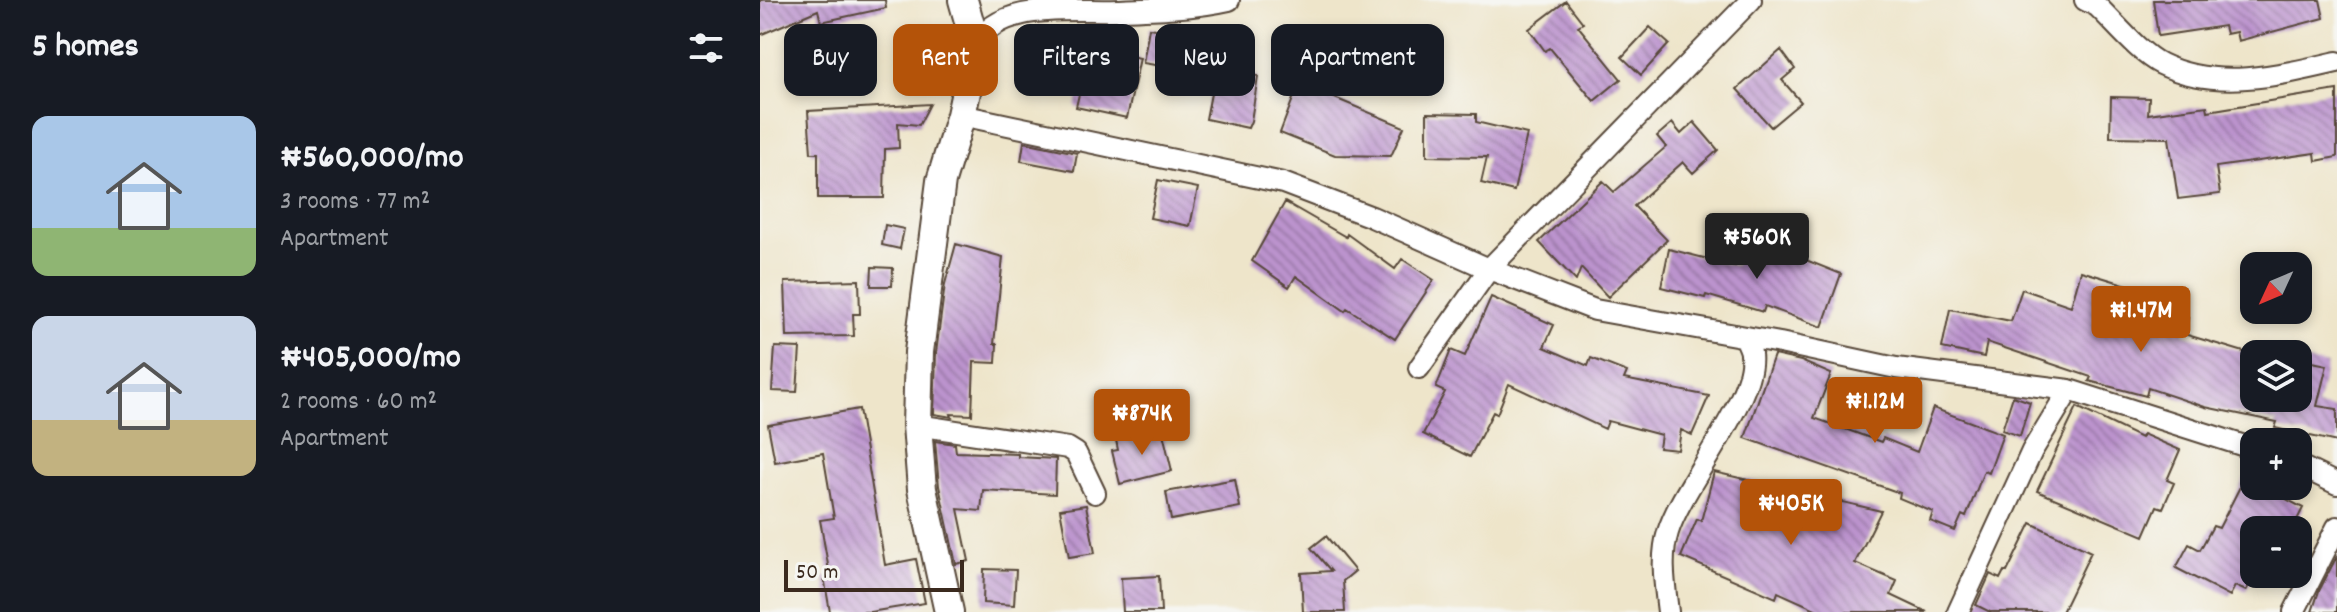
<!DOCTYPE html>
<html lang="en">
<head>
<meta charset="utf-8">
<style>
	body { margin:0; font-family:Dekko,sans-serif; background:#242831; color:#f1f3f6; height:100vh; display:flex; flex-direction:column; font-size:30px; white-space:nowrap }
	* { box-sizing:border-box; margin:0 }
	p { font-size:26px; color:#9ea1a6 }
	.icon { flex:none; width:44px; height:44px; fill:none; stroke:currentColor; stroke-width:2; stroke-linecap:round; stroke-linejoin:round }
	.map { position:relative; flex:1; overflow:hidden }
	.side { display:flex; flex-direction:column; background:#171b24; width:760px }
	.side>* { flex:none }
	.hud { position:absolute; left:24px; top:24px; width:760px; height:72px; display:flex; gap:16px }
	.needle { width:52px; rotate:226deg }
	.buttons { position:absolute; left:1480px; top:252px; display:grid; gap:16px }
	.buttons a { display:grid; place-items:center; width:72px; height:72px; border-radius:16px; background:#171b24; box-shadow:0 4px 12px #0003; font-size:40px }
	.scale { position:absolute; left:24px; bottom:20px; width:180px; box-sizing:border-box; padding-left:8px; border:4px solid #3b2a1e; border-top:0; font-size:22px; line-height:28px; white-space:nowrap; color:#3b2a1e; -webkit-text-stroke:6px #f6f6f2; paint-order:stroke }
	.price { position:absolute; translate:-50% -68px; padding:0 18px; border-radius:8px; background:#b45309; color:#fff; font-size:26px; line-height:52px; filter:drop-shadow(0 2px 4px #0008) }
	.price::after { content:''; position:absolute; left:50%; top:48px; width:24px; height:18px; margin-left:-12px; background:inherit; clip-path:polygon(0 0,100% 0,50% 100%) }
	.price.current { background:#222; color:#fff }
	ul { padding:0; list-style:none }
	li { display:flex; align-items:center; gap:24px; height:200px; padding:0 32px }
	li span { display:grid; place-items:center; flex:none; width:224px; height:160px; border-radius:16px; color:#555 }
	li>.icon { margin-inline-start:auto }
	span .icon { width:96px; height:96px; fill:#fffc; stroke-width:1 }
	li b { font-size:34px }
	h2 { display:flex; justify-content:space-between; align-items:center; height:96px; padding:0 32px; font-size:34px }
	.pill { padding:0 28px; border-radius:16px; background:#171b24; box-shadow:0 4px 12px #0003; font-size:28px; line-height:72px }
	.pill.current { background:#b45309; color:#fff }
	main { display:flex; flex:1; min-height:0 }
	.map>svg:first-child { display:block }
</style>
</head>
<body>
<main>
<section class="side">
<h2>5 homes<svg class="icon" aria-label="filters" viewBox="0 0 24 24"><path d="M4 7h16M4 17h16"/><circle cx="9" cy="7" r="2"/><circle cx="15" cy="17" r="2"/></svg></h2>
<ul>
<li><span style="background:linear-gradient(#a9c7e8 70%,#8fb573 0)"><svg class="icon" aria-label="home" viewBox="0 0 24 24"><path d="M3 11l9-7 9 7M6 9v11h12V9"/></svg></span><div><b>₦560,000/mo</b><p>3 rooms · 77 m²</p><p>Apartment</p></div></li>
<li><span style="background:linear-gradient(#c9d6e8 65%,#c2b280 0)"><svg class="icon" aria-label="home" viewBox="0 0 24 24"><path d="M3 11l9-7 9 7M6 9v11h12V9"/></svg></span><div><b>₦405,000/mo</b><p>2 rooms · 60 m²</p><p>Apartment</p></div></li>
</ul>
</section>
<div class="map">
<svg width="1577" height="612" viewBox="0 0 1577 612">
	<defs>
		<pattern id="building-back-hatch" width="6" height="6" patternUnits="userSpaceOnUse" patternTransform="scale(2)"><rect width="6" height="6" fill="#bb93cd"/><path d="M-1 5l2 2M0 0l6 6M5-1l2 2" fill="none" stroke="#9978a6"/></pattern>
	</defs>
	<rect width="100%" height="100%" fill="#f6f6f2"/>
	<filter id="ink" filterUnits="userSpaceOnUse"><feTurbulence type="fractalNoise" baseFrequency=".0125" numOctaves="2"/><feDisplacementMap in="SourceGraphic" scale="16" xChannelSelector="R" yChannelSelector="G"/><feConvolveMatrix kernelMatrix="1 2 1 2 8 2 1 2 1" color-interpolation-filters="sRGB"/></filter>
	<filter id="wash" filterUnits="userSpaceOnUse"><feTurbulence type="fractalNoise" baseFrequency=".006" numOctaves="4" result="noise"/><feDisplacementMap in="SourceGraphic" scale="32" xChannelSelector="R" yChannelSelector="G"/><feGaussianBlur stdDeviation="1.8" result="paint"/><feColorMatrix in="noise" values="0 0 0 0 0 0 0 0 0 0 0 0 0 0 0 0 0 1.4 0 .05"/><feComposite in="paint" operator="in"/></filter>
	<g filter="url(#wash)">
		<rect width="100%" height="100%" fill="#eee5ca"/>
		<g id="blocks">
			<!-- building -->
			<path fill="url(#building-back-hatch)" d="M0 0H125L126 8 61 22 58 10 0 35Z
				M1393 0H1560L1564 18 1478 41 1476 32 1466 34 1464 26 1398 36Z
				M806 1 823 23 818 26 861 79 834 101 790 48 785 51 769 29Z
				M424 26 444 30 437 72 383 63 389 28 423 34Z
				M890 27 909 44 881 75 862 57Z
				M569 38 570 62 520 63 519 39Z
				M333 48 380 58 367 118 316 107 324 73 328 74Z
				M1021 50 1035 69 1022 80 1041 102 1011 127 977 89Z
				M456 68 498 76 491 121 488 128 446 119Z
				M539 83 644 127 631 156 575 155 520 133Z
				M1577 90V157L1556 161 1555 153 1456 167 1460 194 1418 199 1409 138 1350 137 1351 97 1389 98 1388 114 1447 106 1448 111Z
				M170 104 159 125 138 123 139 148 125 149 124 198H58V153H51L48 111Z
				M667 113 716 114V122L767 134 754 191 721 183 727 157 667 156Z
				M934 122 958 150 933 173 923 162 874 206 907 240 848 297 821 268 816 281 779 242 843 181 854 192 906 147 897 136 912 123 921 134Z
				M264 142 317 153 314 171 261 161Z
				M398 180 438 188 430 226 390 218Z
				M525 202 586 237 587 234 635 269 642 259 674 280 635 339 587 308 585 311 536 276 529 287 492 261Z
				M125 225 144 229 140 249 122 245Z
				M982 241 1031 254 1081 274 1062 327 1005 306 1003 312 946 295 945 298 901 287 909 249 975 266Z
				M196 244 243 257 234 344H237L236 363 214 362 212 415 191 414 192 417 174 414 176 353 185 284Z
				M112 267 133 268 132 286H111Z
				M1321 271 1374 287 1370 303 1428 318 1424 334 1494 355V398H1538V359L1567 365 1557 406 1577 409V442L1515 428 1517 422 1445 407 1388 388 1386 396 1329 381 1331 377 1227 342 1224 357 1182 348 1190 309 1251 321 1262 289 1311 306Z
				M99 280 100 314H93L94 336 27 337 25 282Z
				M731 297 794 325 784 347 828 366 831 358 867 372 864 379 949 396 932 435 921 430 918 450 899 448 901 435 848 421 845 429 749 384 737 414 733 412 710 457 663 434 685 392 676 388 691 350 705 356Z
				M15 347 40 348 37 392 12 391Z
				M1014 355 1041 361 1071 374 1054 418 1121 442 1123 438 1157 452 1173 408 1243 434 1229 473 1224 471 1206 517 1202 515 1195 531 1170 521 1173 512 1139 498 1140 493 985 438Z
				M1253 396 1270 402 1260 436 1242 430Z
				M1317 407 1381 438 1383 434 1420 450 1407 480 1414 483 1403 508 1397 506 1384 536 1277 491Z
				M99 409 125 565 156 559 165 603 110 612H70L64 577 70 576 60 520 74 518 63 453 15 462 8 425Z
				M402 429 412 471 360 484 352 451 358 450 356 440Z
				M175 441 195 444 196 452 258 454V457L296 459 295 494 223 490 221 511 198 509 209 561 196 564 179 486Z
				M954 472 1121 511 1095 563 1137 581 1131 595 1167 612H1062L1018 592 1016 598 921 557 937 519 941 521Z
				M1485 477 1494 482V486H1502L1543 508 1532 530H1494V576L1486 591 1475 586 1470 596 1416 568 1429 544 1440 550 1453 526 1459 528Z
				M475 479 480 507 411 520 406 492Z
				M326 505 335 553 309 557 300 509Z
				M1271 523 1331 552 1302 612H1230L1216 605 1230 574 1240 579 1244 571 1247 572Z
				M566 536 595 571 583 581 585 612H543L541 573 571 571 551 548Z
				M1577 556V612H1552L1559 591Z
				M224 569 256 570 254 605 223 603Z
				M399 576 401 612H363L361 578Z"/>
		</g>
	</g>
	<g filter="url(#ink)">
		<use href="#blocks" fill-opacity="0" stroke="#564638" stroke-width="2"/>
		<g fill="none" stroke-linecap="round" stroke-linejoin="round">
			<defs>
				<path id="street" d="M1325 0 1337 6C1355 23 1379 53 1401 64 1456 91 1521 75 1577 62
					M216 46C237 0 314 12 358 10 394 9 434 8 469 0
					M201 115 523 183 612 217 729 269 835 310 1020 343 1136 368 1309 390 1494 449
					M659 368 729 269 991 0
					M157 425 308 448 316 453 335 493
					M1538 465 1577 484
					M908 612C905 586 900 558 908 532 922 485 997 398 991 354 991 349 987 342 985 337
					M1198 612 1272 451 1309 390
					M1534 612 1577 527"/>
				<path id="secondary" d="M189 612 162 489 157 425 159 352 181 181 201 115 216 46 203 0"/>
			</defs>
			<!-- street casing -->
			<use href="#street" stroke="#564638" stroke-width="24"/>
			<!-- secondary casing -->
			<use href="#secondary" stroke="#564638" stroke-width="32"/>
			<!-- street -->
			<use href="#street" stroke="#fff" stroke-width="20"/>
			<!-- secondary -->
			<use href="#secondary" stroke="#fff" stroke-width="28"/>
		</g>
	</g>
</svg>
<div class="buttons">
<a><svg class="needle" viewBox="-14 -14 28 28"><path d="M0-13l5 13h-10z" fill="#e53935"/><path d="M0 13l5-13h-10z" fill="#9ea1a6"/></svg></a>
<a><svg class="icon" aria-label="layers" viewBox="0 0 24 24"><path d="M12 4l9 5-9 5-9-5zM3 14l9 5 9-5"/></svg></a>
<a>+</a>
<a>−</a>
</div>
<div class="scale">50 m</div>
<b class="price current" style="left:997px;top:281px">₦560K</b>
<b class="price" style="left:1381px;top:354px">₦1.47M</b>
<b class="price" style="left:1115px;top:445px">₦1.12M</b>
<b class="price" style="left:382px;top:457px">₦874K</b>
<b class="price" style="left:1031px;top:547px">₦405K</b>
<div class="hud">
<a class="pill">Buy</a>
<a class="pill current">Rent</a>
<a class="pill">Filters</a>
<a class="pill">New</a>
<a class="pill">Apartment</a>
</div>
</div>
</main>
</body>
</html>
